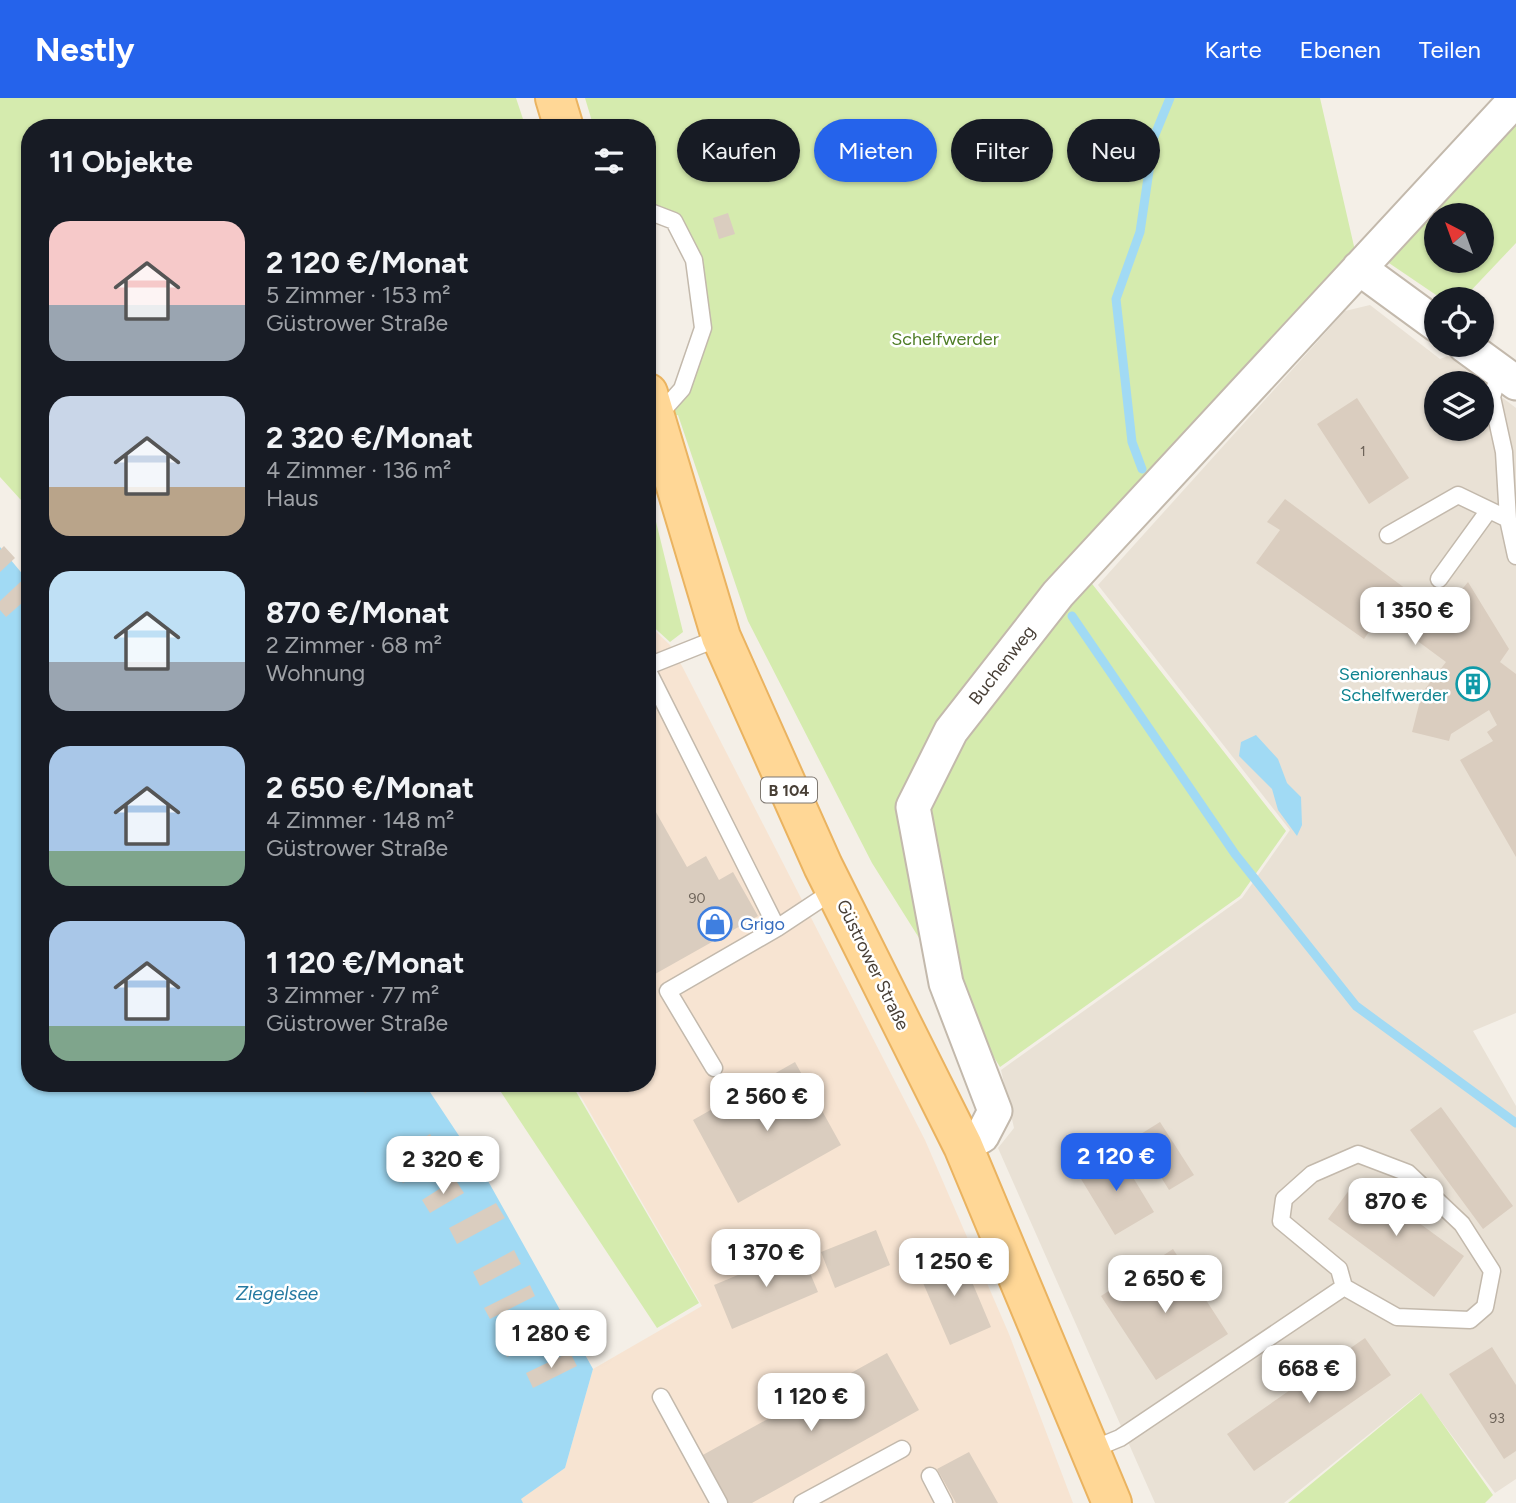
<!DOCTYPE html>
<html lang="de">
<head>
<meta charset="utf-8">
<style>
	body { margin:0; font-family:Figtree,sans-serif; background:#20242c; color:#f1f3f6; height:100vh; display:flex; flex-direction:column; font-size:26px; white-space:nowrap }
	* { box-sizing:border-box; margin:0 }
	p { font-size:23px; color:#9ea1a6 }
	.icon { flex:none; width:38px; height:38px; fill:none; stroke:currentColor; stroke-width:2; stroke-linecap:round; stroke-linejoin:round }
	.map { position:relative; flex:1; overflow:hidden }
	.panel { position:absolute; left:21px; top:21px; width:635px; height:973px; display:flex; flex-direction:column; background:#171b24; border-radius:28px; box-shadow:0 2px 5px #0004 }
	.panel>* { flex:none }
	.top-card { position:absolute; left:677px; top:21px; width:665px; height:63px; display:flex; gap:14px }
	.needle { width:46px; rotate:319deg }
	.tools { position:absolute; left:1424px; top:105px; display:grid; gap:14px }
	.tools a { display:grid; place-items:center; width:70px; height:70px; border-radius:50%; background:#171b24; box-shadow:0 2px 5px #0004; font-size:35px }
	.price { position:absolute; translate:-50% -60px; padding:0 16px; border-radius:14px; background:#fff; color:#222; font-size:23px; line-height:46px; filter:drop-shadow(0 2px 4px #0008) }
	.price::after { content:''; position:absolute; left:50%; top:42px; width:21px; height:16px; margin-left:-10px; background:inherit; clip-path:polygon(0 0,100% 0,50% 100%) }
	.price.on { background:#2563eb; color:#fff }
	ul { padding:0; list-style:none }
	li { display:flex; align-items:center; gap:21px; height:175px; padding:0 28px }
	li span { display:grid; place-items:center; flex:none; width:196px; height:140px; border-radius:21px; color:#555 }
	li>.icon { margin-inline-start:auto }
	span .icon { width:84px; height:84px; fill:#fffc; stroke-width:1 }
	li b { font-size:30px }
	h2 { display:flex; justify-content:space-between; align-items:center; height:84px; padding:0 28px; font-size:30px }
	.pill { padding:0 24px; border-radius:32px; background:#171b24; box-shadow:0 2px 5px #0004; font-size:24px; line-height:63px }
	.pill.on { background:#2563eb; color:#fff }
	header { display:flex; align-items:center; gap:42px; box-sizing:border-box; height:98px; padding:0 35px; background:#2563eb; color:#fff }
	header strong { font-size:33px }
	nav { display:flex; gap:38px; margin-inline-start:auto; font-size:24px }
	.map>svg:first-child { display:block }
</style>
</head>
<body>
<header>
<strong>Nestly</strong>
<nav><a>Karte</a><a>Ebenen</a><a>Teilen</a></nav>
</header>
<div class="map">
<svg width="1516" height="1405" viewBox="0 0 1516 1405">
	<rect width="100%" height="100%" fill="#f4efe7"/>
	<!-- residential -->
	<path fill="#e9e1d5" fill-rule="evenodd" d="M1370 207 1440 261 1448 258 1516 310V915L1473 933 1516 1008V1381L1495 1395 1420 1295 1284 1405H1155L998 1050 1014 1030 1001 972 1242 800 1290 732 1098 487 1345 213ZM1437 285H1482V331H1437Z"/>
	<!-- commercial -->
	<path fill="#f7e4d2" d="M648 526 670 547 683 570 925 1042 1009 1236 1073 1405H523L520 1401 565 1370 593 1271 702 1208 573 985H648Z"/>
	<!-- green -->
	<path fill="#d5ebae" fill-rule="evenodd" d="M0 0H516L526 30H30V412L0 379Z
		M585 0H1320L1359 170 1071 459 1286 733 1240 798 1000 969 872 765 748 523 678 317 656 321 682 291 703 230 694 162 674 123 648 113V30H594Z
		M1516 16V145L1463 201H1442L1383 161ZM1437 117H1482V163H1437Z
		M648 391 683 534 670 544 648 524Z
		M495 985H571L699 1205 657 1230Z
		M1421 1295 1493 1397 1485 1405H1288Z"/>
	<!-- water -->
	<path fill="#a1daf4" d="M0 449 30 485V985H424L483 1074 593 1271 565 1370 521 1401 523 1405H0Z
		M1256 637 1278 661 1287 685 1301 699 1302 727 1297 738 1278 712 1272 691 1239 658 1241 644Z"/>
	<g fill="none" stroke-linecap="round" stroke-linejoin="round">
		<!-- stream -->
		<path stroke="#a1daf4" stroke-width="9" d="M1142 371 1132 344 1116 201 1140 134 1154 39 1170 0
			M1072 518 1235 756 1356 908 1516 1025"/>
	</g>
	<!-- building -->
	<path fill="#dacdbf" d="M728 115 735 136 719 141 713 120Z
		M1357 300 1409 380 1369 406 1317 326Z
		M1285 401 1441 517 1468 484 1509 551 1500 564 1516 576V759L1460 662 1493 643 1487 634 1497 627 1489 612 1451 636 1449 643 1412 634 1422 595 1446 564 1381 516 1364 541 1256 465 1280 432 1267 424Z
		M4 448 15 460 0 474V452Z
		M30 475V498L6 519 0 512V503Z
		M648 700 687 769 706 758 719 782 733 774 758 818 648 880Z
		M795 964 841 1047 738 1105 693 1022Z
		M360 985H382L365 995Z
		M1441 1009 1513 1108 1483 1131 1410 1032Z
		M1160 1024 1194 1077 1169 1092 1136 1039Z
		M430 1036 445 1061 403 1085 389 1060Z
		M1117 1053 1154 1114 1115 1137 1078 1076Z
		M1358 1080 1464 1158 1434 1199 1328 1121Z
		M455 1081 464 1095 430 1115 422 1102Z
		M496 1105 505 1120 457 1146 449 1130Z
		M876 1132 890 1167 835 1190 821 1154Z
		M800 1151 818 1194 732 1231 714 1187Z
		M1173 1151 1228 1236 1156 1282 1101 1198Z
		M514 1152 521 1166 480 1188 473 1174Z
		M959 1153 991 1229 950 1247 917 1171Z
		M530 1187 535 1198 490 1221 484 1210Z
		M560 1211 569 1229 507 1259 498 1241Z
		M1365 1240 1391 1277 1254 1373 1227 1336Z
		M1492 1249 1516 1287V1353L1504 1361 1449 1276Z
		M570 1254 577 1268 533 1290 526 1275Z
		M887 1255 919 1312 752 1405H727L701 1358Z
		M969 1354 998 1405H956L937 1371Z"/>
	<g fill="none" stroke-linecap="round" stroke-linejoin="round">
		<defs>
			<path id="lane" d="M648 113 674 123 694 162 703 230 682 291 657 319
				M1500 272 1492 299 1504 354 1508 421 1516 458
				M1388 437 1458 397 1508 421
				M1439 481 1489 412
				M648 568 721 539
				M648 573 777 830
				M714 970 668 893 777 830 836 791
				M661 1299 719 1405
				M1091 1352 1120 1340 1344 1189 1397 1219 1470 1222 1485 1209 1492 1173 1462 1126 1408 1075 1358 1056 1312 1076 1284 1101 1281 1123 1339 1171 1344 1189
				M930 1378 944 1405
				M802 1405 902 1351"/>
			<path id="street" d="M1359 170 1437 227
				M1464 247 1516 285
				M963 1048 982 1038 995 1013 946 885 913 709 951 633 1058 496 1516 1"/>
			<path id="primary" d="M555 0 564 30
				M648 295 721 539 823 768 963 1048 1112 1405"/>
		</defs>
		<!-- lane casing -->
		<use href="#lane" stroke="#c3b9ac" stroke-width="19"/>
		<!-- street casing -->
		<use href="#street" stroke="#c3b9ac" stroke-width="37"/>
		<!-- primary casing -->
		<use href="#primary" stroke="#eab360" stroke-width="42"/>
		<!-- lane -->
		<use href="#lane" stroke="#fff" stroke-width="16"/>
		<!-- street -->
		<use href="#street" stroke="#fff" stroke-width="33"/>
		<!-- primary -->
		<use href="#primary" stroke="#ffd796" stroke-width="38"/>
	</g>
	<!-- icons -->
	<defs>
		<symbol id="building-ring" viewBox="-11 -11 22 22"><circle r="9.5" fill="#fff" stroke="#0f9aa8" stroke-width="1.5"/><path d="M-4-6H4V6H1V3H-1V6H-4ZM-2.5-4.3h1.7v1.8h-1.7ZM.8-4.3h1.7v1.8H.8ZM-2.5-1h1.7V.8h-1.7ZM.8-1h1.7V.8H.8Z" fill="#0f9aa8"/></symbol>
		<symbol id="shop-ring" viewBox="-11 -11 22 22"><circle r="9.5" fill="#fff" stroke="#3f7fe0" stroke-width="1.5"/><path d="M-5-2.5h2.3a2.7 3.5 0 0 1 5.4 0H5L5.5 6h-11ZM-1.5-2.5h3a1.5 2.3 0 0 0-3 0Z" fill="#3f7fe0"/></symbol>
	</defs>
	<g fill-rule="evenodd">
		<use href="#building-ring" x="1454" y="567" width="38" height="38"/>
		<use href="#shop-ring" x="696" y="807" width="38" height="38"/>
	</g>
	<g text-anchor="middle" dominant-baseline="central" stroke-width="5" stroke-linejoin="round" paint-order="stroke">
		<!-- number labels -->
		<g font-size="14" fill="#6c6258">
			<text x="1363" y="353">1</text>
			<text x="697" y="800">90</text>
			<text x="1497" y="1320">93</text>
		</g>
		<!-- shield labels -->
		<rect fill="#fff" stroke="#7f7972" stroke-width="2" x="761" y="679.5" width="56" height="25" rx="5"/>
		<g font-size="16" font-weight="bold" fill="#483f36">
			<text x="789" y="692">B 104</text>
		</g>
		<!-- park labels -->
		<g font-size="18" fill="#4f7d26" stroke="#fff">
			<text x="945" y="241">Schelfwerder</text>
		</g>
		<!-- street labels -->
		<g font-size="18" fill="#483f36" stroke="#fff">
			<text transform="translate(1002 567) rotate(-52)">Buchenweg</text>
			<text transform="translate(873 867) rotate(64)">Güstrower Straße</text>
		</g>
		<!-- culture labels -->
		<g font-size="18" fill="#0d838f" stroke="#fff" text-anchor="end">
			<text x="1448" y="576">Seniorenhaus<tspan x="1448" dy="21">Schelfwerder</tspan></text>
		</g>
		<!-- shop labels -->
		<g font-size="18" fill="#366cbe" stroke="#fff" text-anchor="start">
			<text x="740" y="826">Grigo</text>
		</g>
		<!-- water labels -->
		<g font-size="19" font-style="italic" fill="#2579a1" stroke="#fff">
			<text x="277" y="1195">Ziegelsee</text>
		</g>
	</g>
</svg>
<div class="tools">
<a><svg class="needle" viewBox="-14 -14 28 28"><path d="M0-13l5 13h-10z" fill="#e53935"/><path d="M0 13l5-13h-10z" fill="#9ea1a6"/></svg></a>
<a><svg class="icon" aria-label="locate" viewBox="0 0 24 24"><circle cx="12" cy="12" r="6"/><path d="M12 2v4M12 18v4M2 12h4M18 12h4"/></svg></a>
<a><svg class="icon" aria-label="layers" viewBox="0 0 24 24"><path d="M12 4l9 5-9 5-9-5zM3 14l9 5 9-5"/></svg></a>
</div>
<b class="price" style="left:1415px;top:549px">1 350 €</b>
<b class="price" style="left:767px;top:1035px">2 560 €</b>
<b class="price on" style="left:1116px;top:1095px">2 120 €</b>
<b class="price" style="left:443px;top:1098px">2 320 €</b>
<b class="price" style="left:1396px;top:1140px">870 €</b>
<b class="price" style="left:766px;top:1191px">1 370 €</b>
<b class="price" style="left:954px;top:1200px">1 250 €</b>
<b class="price" style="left:1165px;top:1217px">2 650 €</b>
<b class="price" style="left:551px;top:1272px">1 280 €</b>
<b class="price" style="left:1309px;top:1307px">668 €</b>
<b class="price" style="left:811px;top:1335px">1 120 €</b>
<div class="top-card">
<a class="pill">Kaufen</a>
<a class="pill on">Mieten</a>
<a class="pill">Filter</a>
<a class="pill">Neu</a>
</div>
<section class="panel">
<h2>11 Objekte<svg class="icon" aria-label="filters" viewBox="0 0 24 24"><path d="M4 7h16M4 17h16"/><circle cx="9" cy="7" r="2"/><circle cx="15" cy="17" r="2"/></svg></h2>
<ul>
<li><span style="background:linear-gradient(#f6c9c9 60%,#9aa5b1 0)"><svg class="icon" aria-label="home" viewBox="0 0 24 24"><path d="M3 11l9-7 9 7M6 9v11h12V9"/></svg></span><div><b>2 120 €/Monat</b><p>5 Zimmer · 153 m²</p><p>Güstrower Straße</p></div></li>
<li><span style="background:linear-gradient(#c9d6e8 65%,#b9a48a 0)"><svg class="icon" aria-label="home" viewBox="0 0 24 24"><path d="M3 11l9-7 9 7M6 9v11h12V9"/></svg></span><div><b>2 320 €/Monat</b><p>4 Zimmer · 136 m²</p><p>Haus</p></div></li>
<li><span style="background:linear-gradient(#bfe0f5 65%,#9aa5b1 0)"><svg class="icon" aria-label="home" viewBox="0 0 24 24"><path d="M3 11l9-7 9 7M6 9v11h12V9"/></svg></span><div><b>870 €/Monat</b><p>2 Zimmer · 68 m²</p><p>Wohnung</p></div></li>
<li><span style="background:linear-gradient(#a9c7e8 75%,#7fa58c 0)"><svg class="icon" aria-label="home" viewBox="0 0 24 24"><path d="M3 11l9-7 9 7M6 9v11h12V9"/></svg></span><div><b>2 650 €/Monat</b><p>4 Zimmer · 148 m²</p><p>Güstrower Straße</p></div></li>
<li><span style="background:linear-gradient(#a9c7e8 75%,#7fa58c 0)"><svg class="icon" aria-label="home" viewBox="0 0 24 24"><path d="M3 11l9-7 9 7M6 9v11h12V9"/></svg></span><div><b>1 120 €/Monat</b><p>3 Zimmer · 77 m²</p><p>Güstrower Straße</p></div></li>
</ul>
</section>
</div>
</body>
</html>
